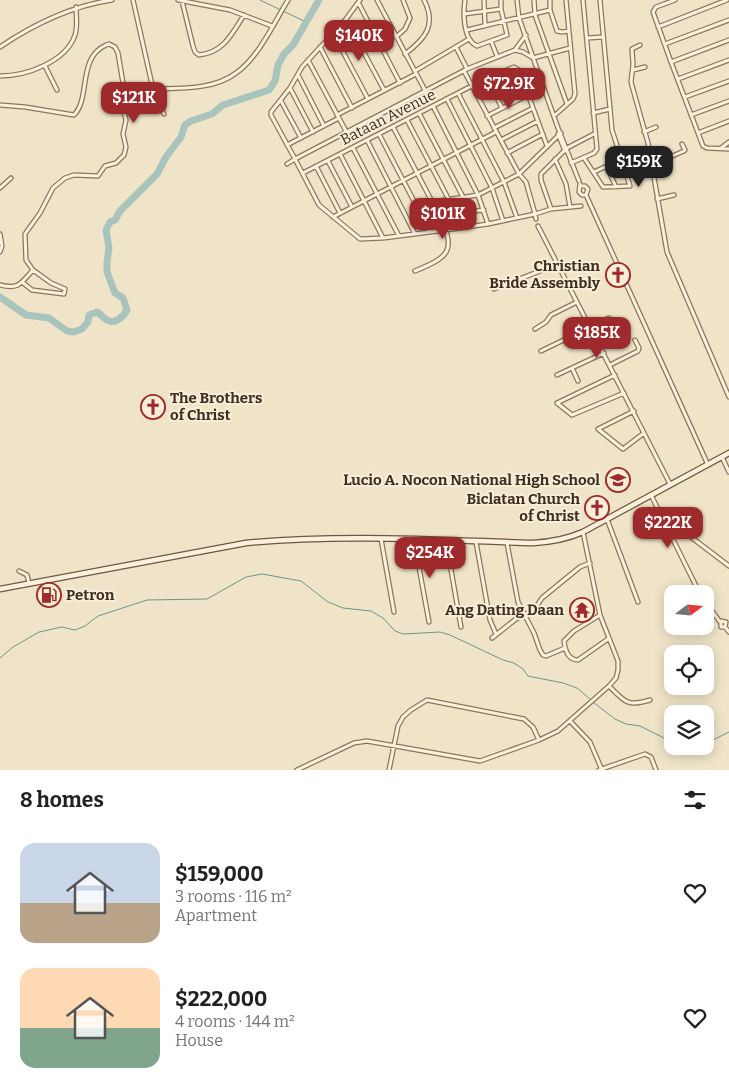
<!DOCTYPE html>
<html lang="en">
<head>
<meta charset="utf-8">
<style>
	body { margin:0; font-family:Bitter,serif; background:#f2f2f2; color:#202124; height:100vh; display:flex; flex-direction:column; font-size:19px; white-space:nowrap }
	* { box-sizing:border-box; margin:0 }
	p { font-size:16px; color:#757577 }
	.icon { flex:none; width:28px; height:28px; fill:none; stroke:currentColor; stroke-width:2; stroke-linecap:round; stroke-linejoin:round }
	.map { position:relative; height:770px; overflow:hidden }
	.side { display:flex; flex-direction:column; background:#fff; flex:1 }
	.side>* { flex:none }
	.needle { width:32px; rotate:74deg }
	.tools { position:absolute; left:664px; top:585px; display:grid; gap:10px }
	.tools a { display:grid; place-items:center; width:50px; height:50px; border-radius:10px; background:#fff; box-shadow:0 2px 12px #0003; font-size:25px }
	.price { position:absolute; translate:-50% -42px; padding:0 11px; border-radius:10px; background:#9e2a2b; color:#fff; font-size:16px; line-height:32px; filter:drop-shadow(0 1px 2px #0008) }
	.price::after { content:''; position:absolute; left:50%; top:30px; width:15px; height:11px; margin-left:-8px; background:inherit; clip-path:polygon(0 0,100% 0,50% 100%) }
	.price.current { background:#222; color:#fff }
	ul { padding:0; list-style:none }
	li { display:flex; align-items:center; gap:15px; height:125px; padding:0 20px }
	li span { display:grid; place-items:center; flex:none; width:140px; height:100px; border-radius:15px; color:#555 }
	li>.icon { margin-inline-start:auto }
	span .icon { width:60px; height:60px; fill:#fffc; stroke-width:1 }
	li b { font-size:21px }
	h2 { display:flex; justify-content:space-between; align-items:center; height:60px; padding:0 20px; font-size:21px }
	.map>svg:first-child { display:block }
</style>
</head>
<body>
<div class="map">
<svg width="729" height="770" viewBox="0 0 729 770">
	<rect width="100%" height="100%" fill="#f0e4c8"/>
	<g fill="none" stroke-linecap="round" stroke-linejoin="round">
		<!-- stream -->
		<path stroke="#6f938a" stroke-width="1" d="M260 0 306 22
			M0 658 13 647 39 632 62 627 75 630 85 626 98 616 147 600 207 599 246 577 262 574 301 581 328 602 343 608 371 611 383 618 395 631 403 634 440 632 450 635 503 660 514 663 523 669 528 676 563 683 577 688 590 699
			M593 702 615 719 626 724 640 726 672 742
			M705 744 729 732
			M680 746H692"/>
		<!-- river -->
		<path stroke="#a9c4bc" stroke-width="7" d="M0 297 26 315 49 318 67 331 74 332 82 329 88 322 89 315 97 312C101 314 103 318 107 320 115 325 123 317 127 310L123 298 115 293 107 272V261L109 248 106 230 110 222 115 220 120 211 157 174 166 157 181 137 185 125 191 121 212 114 223 105 269 90 275 81 278 65 284 54 293 45 319 0"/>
		<defs>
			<path id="minor" d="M133 0 153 89 164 114
				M178 0 230 10 272 26
				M360 0 346 19 302 67 290 88 271 112V115L295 159 467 69 515 50 526 35
				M377 0 426 92
				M465 0C463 13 463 40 477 46L507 35 501 9V0
				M484 0 485 26
				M517 0 519 18 558 128 579 181
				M534 0 535 15 567 104
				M550 0V10L557 31 562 32 569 31
				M182 1 193 46 195 52 199 55C223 53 232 34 244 15
				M359 4 400 83
				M464 14 501 9
				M346 19 384 90
				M658 27 727 0
				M467 30 550 10
				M333 33 368 99
				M396 37 405 29 410 18 403 0
				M587 38 603 37
				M729 40 671 62 703 146 707 148 729 149
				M491 41 497 56
				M665 44 729 20
				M640 45 632 49 633 64 631 82 648 143 667 252 729 397
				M0 47C34 24 71 6 112 0
				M320 47 352 108
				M456 47 467 69
				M515 50 523 52 533 58 570 48
				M405 54C425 39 437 25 424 0
				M308 60 347 133
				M671 62 653 12 656 7 675 0
				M45 66 57 90
				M633 70 645 67
				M415 71 469 39
				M502 71 515 102
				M298 75 324 126
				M0 76C26 76 66 62 75 35 78 26 76 16 76 7
				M487 78 502 108
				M678 79 729 60
				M290 88 313 132
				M153 89C180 88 214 90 236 73 258 58 274 23 288 0
				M458 93 504 182 517 218
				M685 97 729 81
				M447 99 492 188 503 221
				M281 101 301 138
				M0 105 25 107 74 115C91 98 77 58 106 45L109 44 115 47 118 53 123 83 120 96 126 120 123 134 126 147 124 155 116 163 105 166 98 176 74 175 65 178 53 188 40 213 25 234 26 260 33 270C21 283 19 290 0 285
				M433 106 478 195 488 224
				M419 113 463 197
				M593 113 610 109
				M337 115 416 74
				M691 115 729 101
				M487 116 528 95
				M554 116 573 99 575 94 566 0
				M407 120 449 200
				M393 127 439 215C457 251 449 257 415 271
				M494 128 533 108
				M644 132 656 127
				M698 133 729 121
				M379 134 430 232
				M558 134 565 151
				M367 140 415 234
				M501 140 538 121
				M287 145 339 118
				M353 148 399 236
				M721 148 729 142
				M507 153 543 134
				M340 154 383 238
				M584 158 603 187 630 186 612 130 600 0
				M555 159 566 184 570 207
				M328 161 352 207
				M571 163 594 153 597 149 583 0
				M287 164 295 159 319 205 360 239 383 238 446 230 488 224 535 214 526 182 519 174 561 133
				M652 165 684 151 685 150 682 144
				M316 166 340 213
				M607 167 616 187
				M594 172 622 159
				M303 173 487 78 514 67 519 70 547 146
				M580 184 579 192 582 195H586L588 189 585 186H581
				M0 188 11 178
				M586 195 708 465
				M657 199 674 195
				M432 202 478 195 519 174 464 71
				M551 209 541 180V174L567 148 594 134
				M439 215 484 210
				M333 217 496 132
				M536 219 535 214 551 209 581 206
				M538 226 670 484
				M0 234 2 246 0 252
				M22 282 32 290 64 294 65 289 51 283 33 270
				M494 289 558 264
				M535 329 546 322 551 315 577 302
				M602 348 605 339 625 329
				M541 351 609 318
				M610 365 638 351 639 348 635 340
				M572 368 578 381
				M557 375 604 353
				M615 375 557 403 572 415 624 393
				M634 411 598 429 623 449 644 433
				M722 457 729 472
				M651 495 700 594
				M607 519 638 602
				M663 519 687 534 729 566
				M381 539 394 612
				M414 540 429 622
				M446 541 461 627
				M476 542 490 620 496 634
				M507 543 518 602 534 633 540 650 543 655 546 656 565 648
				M19 571 27 575 29 583
				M705 601 720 622
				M600 615 574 631 564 641C565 650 568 660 578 660L608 639
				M725 627 726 622 721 621V627H725L729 632
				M492 638 516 619 534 610 542 598 580 567 590 563
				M609 686C625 702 627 707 650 700
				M570 721 590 742 602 770
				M297 770 354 743 367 741 480 761 539 740 558 731 609 686 616 678 618 670V661L600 615 583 532
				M389 770 398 726 403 717 411 710 427 700 524 719 533 727 539 740
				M599 770 645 754 651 757 656 770"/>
			<path id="secondary" d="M0 589 246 543C341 534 437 540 533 543 551 542 567 539 583 532L729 453"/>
		</defs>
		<!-- minor casing -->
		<use href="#minor" stroke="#8d765c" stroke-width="5.5"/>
		<!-- secondary casing -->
		<use href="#secondary" stroke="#6f573f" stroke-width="7"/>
		<!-- minor -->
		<use href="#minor" stroke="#faf1dc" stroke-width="3"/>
		<!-- secondary -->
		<use href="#secondary" stroke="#faf1dc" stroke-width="4.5"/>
	</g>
	<!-- icons -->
	<defs>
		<symbol id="church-ring" viewBox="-11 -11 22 22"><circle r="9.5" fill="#f7eed8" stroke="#9e2a2b" stroke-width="1.5"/><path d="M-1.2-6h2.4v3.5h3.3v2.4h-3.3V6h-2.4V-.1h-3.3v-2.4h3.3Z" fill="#9e2a2b"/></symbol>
		<symbol id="school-ring" viewBox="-11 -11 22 22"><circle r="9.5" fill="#f7eed8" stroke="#9e2a2b" stroke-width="1.5"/><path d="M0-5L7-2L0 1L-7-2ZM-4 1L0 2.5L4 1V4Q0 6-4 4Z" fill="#9e2a2b"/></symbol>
		<symbol id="fuel-ring" viewBox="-11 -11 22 22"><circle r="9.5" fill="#f7eed8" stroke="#9e2a2b" stroke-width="1.5"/><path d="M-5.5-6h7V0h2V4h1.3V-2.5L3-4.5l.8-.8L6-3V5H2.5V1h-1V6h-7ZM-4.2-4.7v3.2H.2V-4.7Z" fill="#9e2a2b"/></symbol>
		<symbol id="temple-ring" viewBox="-11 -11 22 22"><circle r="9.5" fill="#f7eed8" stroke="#9e2a2b" stroke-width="1.5"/><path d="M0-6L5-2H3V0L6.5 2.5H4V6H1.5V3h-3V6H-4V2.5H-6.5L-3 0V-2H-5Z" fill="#9e2a2b"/></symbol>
	</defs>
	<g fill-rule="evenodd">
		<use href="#church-ring" x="604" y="261" width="28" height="28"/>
		<use href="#church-ring" x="139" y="393" width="28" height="28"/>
		<use href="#school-ring" x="604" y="466" width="28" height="28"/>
		<use href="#church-ring" x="583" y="494" width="28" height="28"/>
		<use href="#fuel-ring" x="35" y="581" width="28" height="28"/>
		<use href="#temple-ring" x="568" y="596" width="28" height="28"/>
	</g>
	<g text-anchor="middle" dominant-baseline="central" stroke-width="4" stroke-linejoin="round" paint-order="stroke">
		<!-- street labels -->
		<g font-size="15" fill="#3d2e20" stroke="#f7eed8">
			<text transform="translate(388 117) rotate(-27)">Bataan Avenue</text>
		</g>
		<!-- poi labels -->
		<g font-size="15" font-weight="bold" fill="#3d2e20" stroke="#f7eed8" text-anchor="end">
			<text x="600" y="266">Christian<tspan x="600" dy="17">Bride Assembly</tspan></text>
			<text x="170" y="398" text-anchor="start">The Brothers<tspan x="170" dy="17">of Christ</tspan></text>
			<text x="600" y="480">Lucio A. Nocon National High School</text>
			<text x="580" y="499">Biclatan Church<tspan x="580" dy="17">of Christ</tspan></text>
			<text x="66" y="595" text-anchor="start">Petron</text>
			<text x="564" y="610">Ang Dating Daan</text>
		</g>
	</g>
</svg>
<div class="tools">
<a><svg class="needle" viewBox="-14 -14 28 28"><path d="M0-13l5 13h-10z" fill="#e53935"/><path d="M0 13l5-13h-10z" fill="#757577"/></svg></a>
<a><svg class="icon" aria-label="locate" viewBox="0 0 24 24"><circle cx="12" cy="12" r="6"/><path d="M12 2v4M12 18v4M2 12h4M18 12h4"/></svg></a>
<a><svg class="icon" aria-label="layers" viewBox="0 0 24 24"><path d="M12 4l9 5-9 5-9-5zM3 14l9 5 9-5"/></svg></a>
</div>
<b class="price" style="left:359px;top:62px">$140K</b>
<b class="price" style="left:509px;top:110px">$72.9K</b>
<b class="price" style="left:134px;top:124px">$121K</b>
<b class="price current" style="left:639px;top:188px">$159K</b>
<b class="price" style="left:443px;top:240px">$101K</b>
<b class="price" style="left:597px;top:359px">$185K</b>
<b class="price" style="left:668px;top:549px">$222K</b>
<b class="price" style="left:430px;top:579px">$254K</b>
</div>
<section class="side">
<h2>8 homes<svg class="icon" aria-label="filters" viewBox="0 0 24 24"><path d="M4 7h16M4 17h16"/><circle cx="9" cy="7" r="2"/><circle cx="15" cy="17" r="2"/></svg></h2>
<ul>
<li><span style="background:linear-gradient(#c9d6e8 60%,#b9a48a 0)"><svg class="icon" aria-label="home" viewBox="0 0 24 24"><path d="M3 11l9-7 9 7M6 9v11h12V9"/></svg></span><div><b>$159,000</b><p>3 rooms · 116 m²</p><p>Apartment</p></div><svg class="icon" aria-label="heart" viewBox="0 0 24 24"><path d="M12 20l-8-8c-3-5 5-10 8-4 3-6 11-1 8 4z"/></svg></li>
<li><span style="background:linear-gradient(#ffd9b3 60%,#7fa58c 0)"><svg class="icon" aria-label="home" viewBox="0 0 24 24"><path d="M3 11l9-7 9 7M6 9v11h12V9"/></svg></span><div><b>$222,000</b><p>4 rooms · 144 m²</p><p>House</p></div><svg class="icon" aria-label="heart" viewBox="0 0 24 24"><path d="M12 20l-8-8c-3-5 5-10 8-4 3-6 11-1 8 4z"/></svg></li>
</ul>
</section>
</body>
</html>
